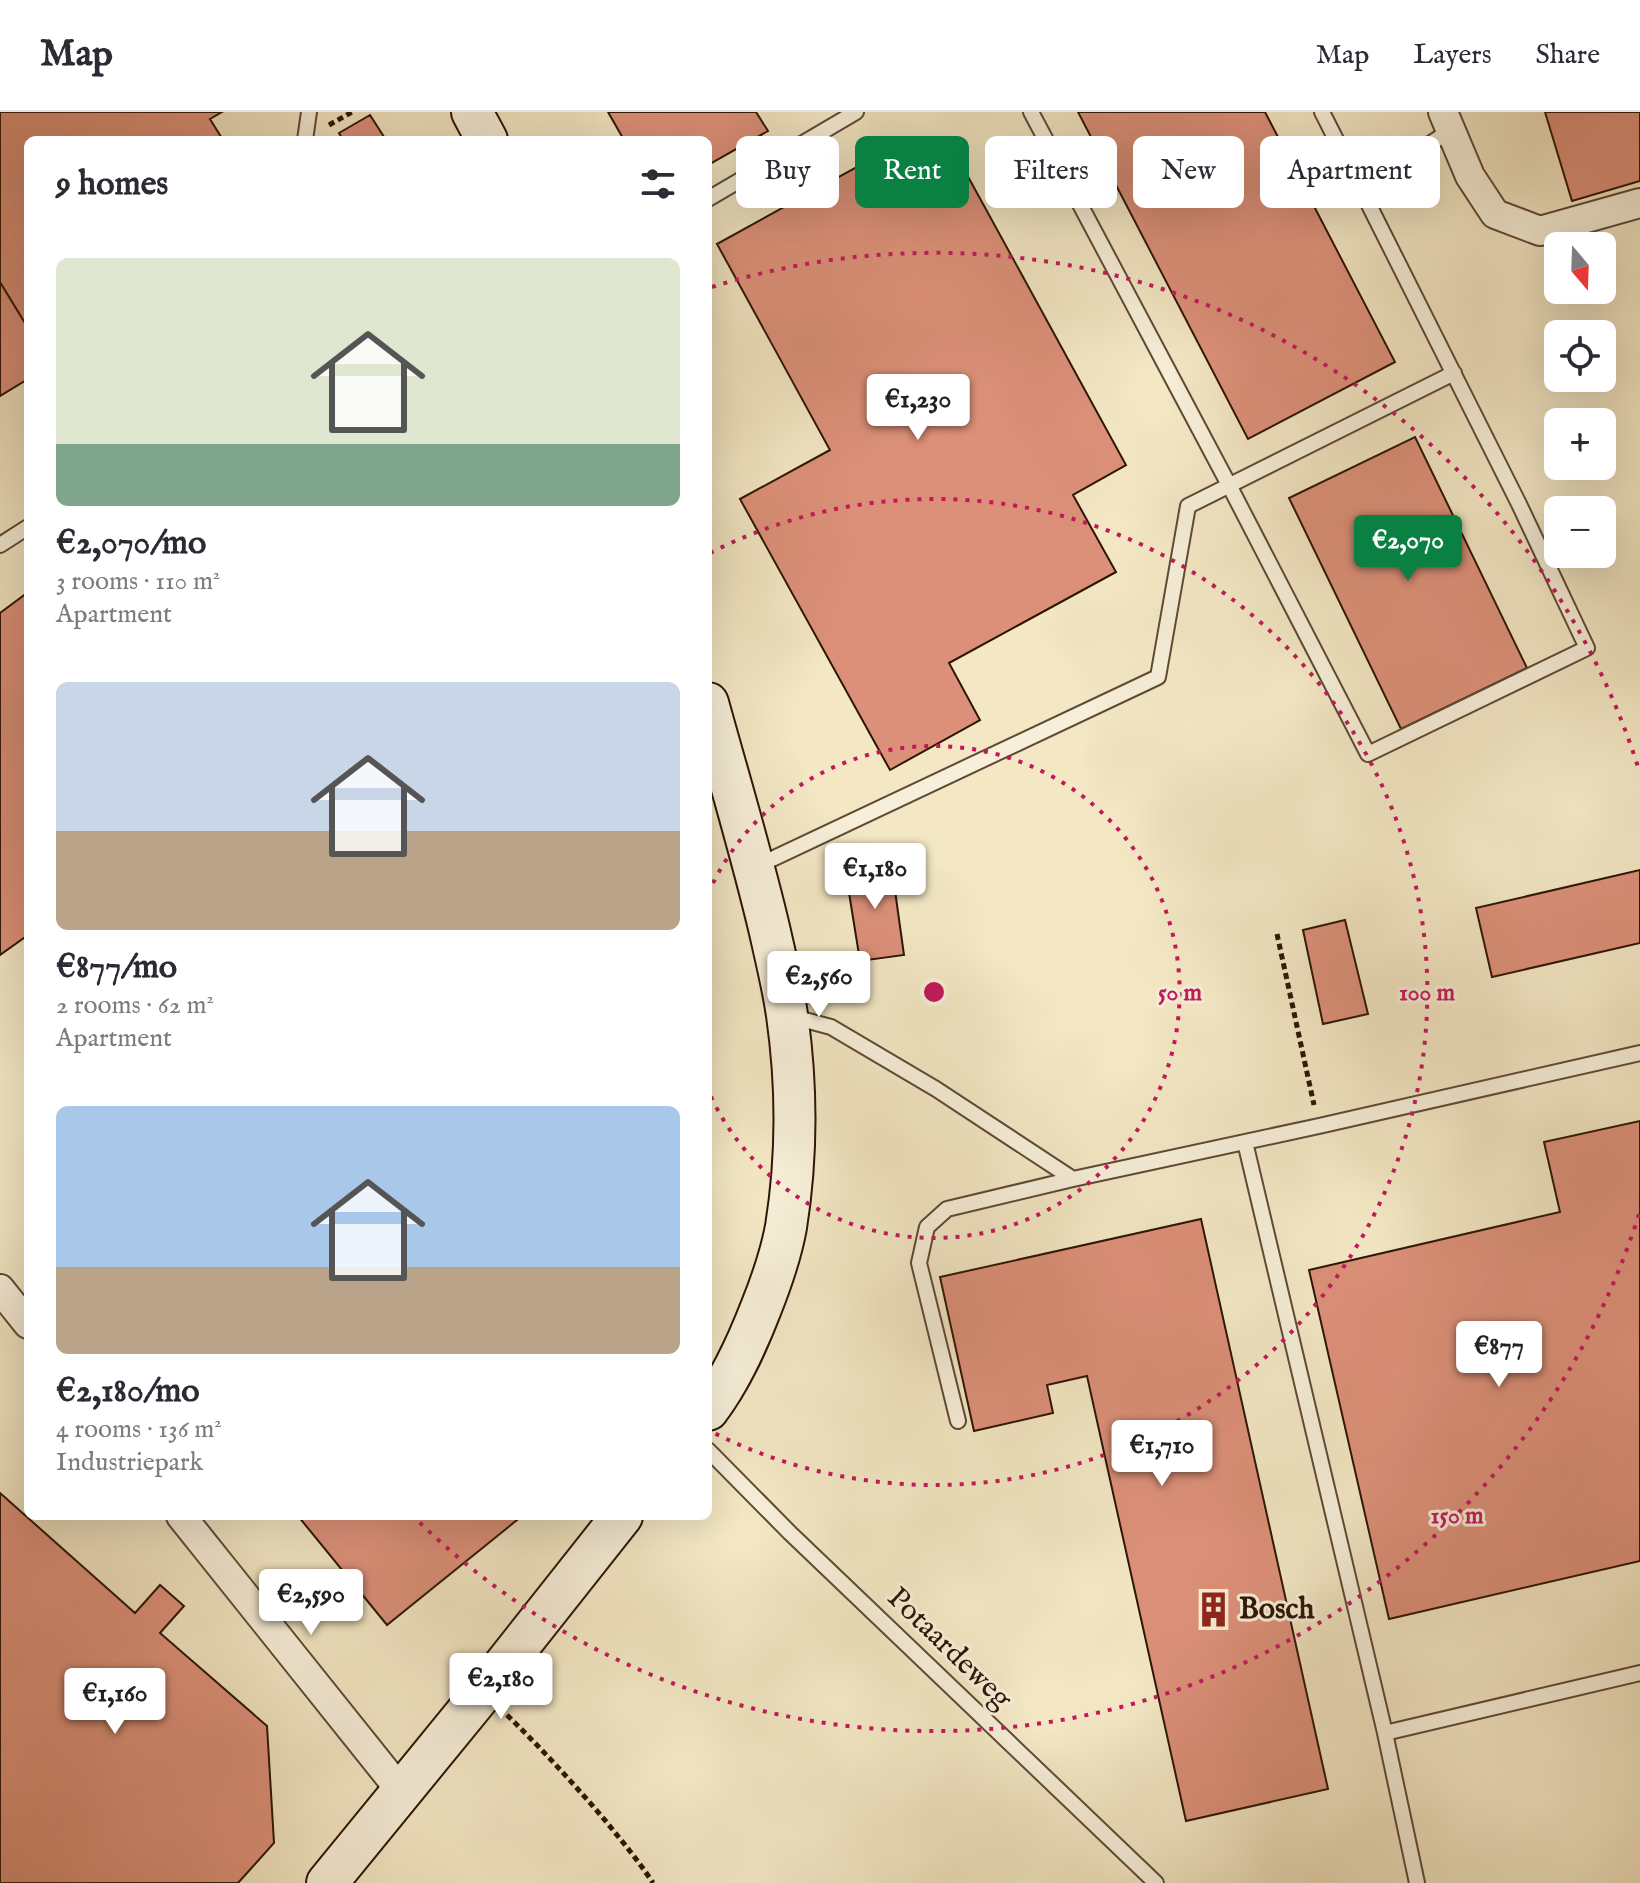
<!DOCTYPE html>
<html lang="en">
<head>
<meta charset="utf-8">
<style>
	body { margin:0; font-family:"IM FELL English",serif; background:#f7f7f7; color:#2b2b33; height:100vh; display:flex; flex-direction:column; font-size:30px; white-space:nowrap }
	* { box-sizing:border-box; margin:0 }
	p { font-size:26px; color:#7c7c81 }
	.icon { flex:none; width:44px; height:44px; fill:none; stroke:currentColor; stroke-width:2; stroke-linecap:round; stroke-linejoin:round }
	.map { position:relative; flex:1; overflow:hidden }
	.details { position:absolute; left:24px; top:24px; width:688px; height:1384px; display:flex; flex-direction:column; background:#fff; border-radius:12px; box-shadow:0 8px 32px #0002 }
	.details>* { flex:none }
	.guide { position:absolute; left:736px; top:24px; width:760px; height:72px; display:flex; gap:16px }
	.needle { width:52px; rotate:161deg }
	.controls { position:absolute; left:1544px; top:120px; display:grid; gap:16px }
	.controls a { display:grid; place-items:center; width:72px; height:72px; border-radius:12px; background:#fff; box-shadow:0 8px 32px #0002; font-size:40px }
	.price { position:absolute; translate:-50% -68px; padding:0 18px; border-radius:8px; background:#fff; color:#222; font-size:26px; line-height:52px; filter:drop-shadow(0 2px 4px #0008) }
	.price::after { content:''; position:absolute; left:50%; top:48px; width:24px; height:18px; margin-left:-12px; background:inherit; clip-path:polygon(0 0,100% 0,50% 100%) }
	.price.current { background:#0b8043; color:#fff }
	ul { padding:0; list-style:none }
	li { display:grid; align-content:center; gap:16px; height:424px; padding:0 32px }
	li span { display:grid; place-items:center; height:248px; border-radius:12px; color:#555 }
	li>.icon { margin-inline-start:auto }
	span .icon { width:144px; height:144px; fill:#fffc; stroke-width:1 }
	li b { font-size:34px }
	h2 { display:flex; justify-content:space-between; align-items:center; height:96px; padding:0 32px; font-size:34px }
	.pill { padding:0 28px; border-radius:12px; background:#fff; box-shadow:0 8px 32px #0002; font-size:28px; line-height:72px }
	.pill.current { background:#0b8043; color:#fff }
	header { display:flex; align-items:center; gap:48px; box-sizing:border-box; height:112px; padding:0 40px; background:#fff; border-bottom:2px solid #e1e1e2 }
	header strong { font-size:38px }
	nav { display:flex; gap:44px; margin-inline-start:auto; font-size:28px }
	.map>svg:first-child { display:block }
</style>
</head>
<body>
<header>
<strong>Map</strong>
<nav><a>Map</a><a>Layers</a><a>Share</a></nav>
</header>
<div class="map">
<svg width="1640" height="1771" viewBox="0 0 1640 1771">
	<rect width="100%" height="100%" fill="#f3e7c4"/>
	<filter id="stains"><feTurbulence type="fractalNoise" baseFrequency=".0025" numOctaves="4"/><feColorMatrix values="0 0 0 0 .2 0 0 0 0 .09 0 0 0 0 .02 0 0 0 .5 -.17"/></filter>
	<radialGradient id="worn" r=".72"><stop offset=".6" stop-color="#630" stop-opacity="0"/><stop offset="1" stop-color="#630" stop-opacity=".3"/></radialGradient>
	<!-- building -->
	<path fill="#dc9079" stroke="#2d1405" stroke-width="2" d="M0 0H222L210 7 223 28H28V216L0 170Z
		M608 0H756L768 19 708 53V28H624Z
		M1078 0H1265L1395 250 1248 327Z
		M1545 0H1640V69L1572 89Z
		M370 3 386 28H343L339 21Z
		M884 40 911 89 965 59 1126 353 1073 383 1116 460 949 551 980 608 890 658 740 387 830 338 717 132Z
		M0 170 28 216V267L0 284Z
		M1415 325 1527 556 1401 617 1289 386Z
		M27 481 28 823 0 843V501Z
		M891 750 904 843 860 849 845 756Z
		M1640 758V831L1492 865 1476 796Z
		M1345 808 1368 902 1323 912 1303 818Z
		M1640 1009V1449L1389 1507 1309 1158 1560 1100 1544 1030Z
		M1201 1107 1328 1677 1186 1709 1087 1264 1047 1273 1053 1301 974 1319 940 1165Z
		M0 1381 135 1501 160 1473 184 1494 160 1521 267 1614 274 1731 238 1771H0Z
		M298 1404H522L387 1513Z"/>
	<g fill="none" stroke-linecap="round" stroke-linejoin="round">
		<defs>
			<path id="lane" d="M1031 0 1229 373 1368 642 1587 536 1519 392 1361 77 1451 18
				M1322 0 1361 77
				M305 28 309 0
				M708 87 856 0
				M0 433 28 415
				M755 755 1158 565 1188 394 1454 261
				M790 904 831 915 936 977 1073 1067
				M1245 1030 1385 1621 1417 1771
				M958 1309 919 1151 927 1115 947 1097 1073 1067 1319 1014 1640 941
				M708 1338 790 1421 1156 1771
				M1385 1621 1640 1561"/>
			<path id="street" d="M1443 0 1470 64 1495 102 1540 119 1640 91
				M0 1177 28 1212
				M181 1404 401 1679"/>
			<path id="secondary" d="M472 0 487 28
				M708 591C729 667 752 743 770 820 776 847 783 875 787 903 797 973 797 1046 786 1115 781 1142 771 1171 761 1196 747 1232 731 1268 708 1298
				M327 1771 483 1580 622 1404"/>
		</defs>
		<!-- lane casing -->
		<use href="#lane" stroke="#5e4935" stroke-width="18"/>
		<!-- street casing -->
		<use href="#street" stroke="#5e4935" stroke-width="32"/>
		<!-- secondary casing -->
		<use href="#secondary" stroke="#2d1405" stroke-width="44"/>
		<!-- path -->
		<path stroke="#2d1405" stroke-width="5" stroke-dasharray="6 4" stroke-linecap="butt" d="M329 13 352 0
			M1277 822 1314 993
			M507 1603C541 1636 573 1671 604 1707 621 1728 638 1748 653 1771"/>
		<!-- lane -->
		<use href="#lane" stroke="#f7efd9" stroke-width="14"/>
		<!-- street -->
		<use href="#street" stroke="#f7efd9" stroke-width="28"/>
		<!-- secondary -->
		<use href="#secondary" stroke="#f7efd9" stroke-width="40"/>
	</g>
	<!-- distance rings -->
	<g fill="none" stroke="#c2185b" stroke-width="4" stroke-dasharray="4 8">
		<path d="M708 782A246 246 0 1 1 708 978"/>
		<path d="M710 441A493 493 0 1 1 710 1319"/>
		<path d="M1639 1102A739 739 0 0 1 416 1407M712 175A739 739 0 0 1 1639 658"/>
	</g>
	<!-- icons -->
	<defs>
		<symbol id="building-bare" viewBox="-9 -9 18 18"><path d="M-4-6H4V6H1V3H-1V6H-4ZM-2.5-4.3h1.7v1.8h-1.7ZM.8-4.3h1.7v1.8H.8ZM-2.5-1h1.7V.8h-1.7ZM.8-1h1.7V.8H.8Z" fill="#8f2418" stroke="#f7efd9" stroke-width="2.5" paint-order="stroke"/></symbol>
	</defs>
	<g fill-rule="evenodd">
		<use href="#building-bare" x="1188" y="1472" width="51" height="51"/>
	</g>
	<g text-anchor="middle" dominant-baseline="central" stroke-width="6" stroke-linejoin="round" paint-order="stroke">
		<!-- poi labels -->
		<g font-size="30" font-weight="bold" fill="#2d1405" stroke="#f7efd9" text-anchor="start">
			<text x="1239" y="1498">Bosch</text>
		</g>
		<!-- street labels -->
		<g font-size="30" fill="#2d1405" stroke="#f7efd9">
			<text transform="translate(949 1537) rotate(44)">Potaardeweg</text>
		</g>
	</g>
	<circle cx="934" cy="880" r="12" fill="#c2185b" stroke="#f7efd9" stroke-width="4"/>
	<g font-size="24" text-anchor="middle" font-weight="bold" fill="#c2185b" stroke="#f7efd9" stroke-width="6" stroke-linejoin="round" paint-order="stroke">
		<text x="1180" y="888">50 m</text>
		<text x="1427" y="888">100 m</text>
		<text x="1457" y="1411">150 m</text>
	</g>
	<rect width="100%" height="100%" filter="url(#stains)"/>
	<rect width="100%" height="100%" fill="url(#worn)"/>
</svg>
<div class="controls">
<a><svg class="needle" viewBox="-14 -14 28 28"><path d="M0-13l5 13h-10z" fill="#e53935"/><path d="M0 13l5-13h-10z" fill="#7c7c81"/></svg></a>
<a><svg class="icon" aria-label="locate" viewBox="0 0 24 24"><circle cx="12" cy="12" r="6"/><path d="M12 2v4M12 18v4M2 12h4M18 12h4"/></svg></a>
<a>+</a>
<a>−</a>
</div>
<b class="price" style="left:918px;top:330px">€1,230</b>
<b class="price current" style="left:1408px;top:471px">€2,070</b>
<b class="price" style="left:875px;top:799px">€1,180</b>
<b class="price" style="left:819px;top:907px">€2,560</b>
<b class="price" style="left:1499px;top:1277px">€877</b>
<b class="price" style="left:1162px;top:1376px">€1,710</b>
<b class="price" style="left:311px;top:1525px">€2,590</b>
<b class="price" style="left:501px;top:1609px">€2,180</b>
<b class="price" style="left:115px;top:1624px">€1,160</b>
<div class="guide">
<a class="pill">Buy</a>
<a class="pill current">Rent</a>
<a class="pill">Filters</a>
<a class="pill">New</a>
<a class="pill">Apartment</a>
</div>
<section class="details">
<h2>9 homes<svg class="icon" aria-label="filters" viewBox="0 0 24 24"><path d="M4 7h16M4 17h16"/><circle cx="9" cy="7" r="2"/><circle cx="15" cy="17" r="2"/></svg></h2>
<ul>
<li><span style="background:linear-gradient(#dfe7d0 75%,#7fa58c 0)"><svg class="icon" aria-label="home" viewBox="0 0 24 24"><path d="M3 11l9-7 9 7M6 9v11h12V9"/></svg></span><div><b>€2,070/mo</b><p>3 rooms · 110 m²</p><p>Apartment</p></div></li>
<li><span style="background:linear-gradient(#c9d6e8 60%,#b9a48a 0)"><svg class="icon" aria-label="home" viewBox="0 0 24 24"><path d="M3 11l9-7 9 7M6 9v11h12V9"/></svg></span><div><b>€877/mo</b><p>2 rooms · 62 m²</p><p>Apartment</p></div></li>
<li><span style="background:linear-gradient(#a9c7e8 65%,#b9a48a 0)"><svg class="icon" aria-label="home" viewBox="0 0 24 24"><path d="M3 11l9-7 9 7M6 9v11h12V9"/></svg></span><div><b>€2,180/mo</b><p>4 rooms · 136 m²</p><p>Industriepark</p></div></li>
</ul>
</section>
</div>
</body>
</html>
